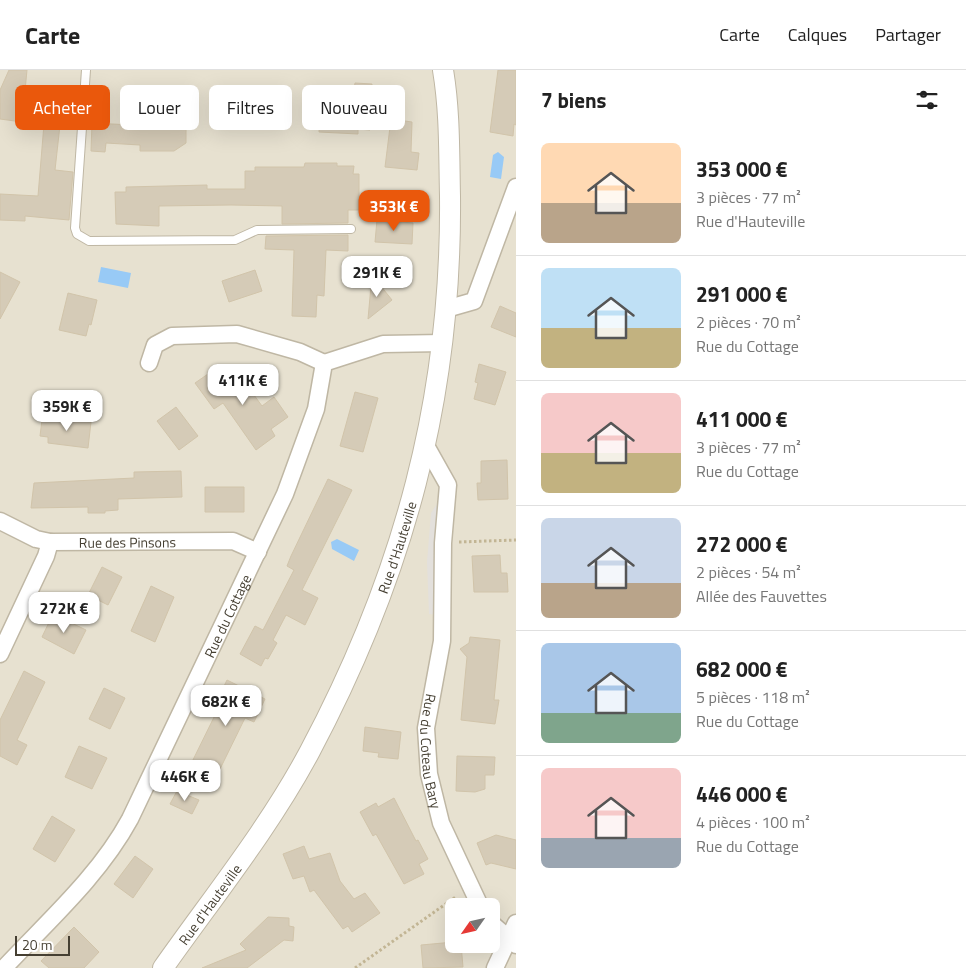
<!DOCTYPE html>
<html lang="fr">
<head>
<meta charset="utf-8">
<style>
	body { margin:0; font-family:"Titillium Web",sans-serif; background:#f6f6f6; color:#222; height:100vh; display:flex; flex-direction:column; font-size:19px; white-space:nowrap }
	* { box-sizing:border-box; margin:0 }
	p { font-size:16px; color:#767676 }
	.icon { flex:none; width:28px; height:28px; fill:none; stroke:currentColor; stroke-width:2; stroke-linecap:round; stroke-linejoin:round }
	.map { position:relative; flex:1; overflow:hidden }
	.sheet { display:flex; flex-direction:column; background:#fff; width:450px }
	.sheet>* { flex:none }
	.hud { position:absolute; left:15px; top:15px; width:425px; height:45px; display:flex; gap:10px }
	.needle { width:32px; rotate:236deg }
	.tools { position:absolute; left:445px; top:828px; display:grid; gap:10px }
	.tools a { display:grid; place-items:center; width:55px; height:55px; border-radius:8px; background:#fff; box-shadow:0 5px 20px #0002; font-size:25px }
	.scale { position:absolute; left:15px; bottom:12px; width:55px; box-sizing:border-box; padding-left:5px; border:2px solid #453f32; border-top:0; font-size:14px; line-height:18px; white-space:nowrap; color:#453f32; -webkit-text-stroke:4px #fff; paint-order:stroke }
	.price { position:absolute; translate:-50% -42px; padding:0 11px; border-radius:10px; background:#fff; color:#222; font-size:16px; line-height:32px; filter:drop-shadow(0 1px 2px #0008) }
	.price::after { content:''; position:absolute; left:50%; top:30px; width:15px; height:11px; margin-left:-8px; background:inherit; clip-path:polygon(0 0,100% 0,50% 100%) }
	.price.on { background:#ea580c; color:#fff }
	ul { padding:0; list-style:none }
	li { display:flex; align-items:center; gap:15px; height:125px; padding:0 25px }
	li+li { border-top:1px solid #e0e0e0 }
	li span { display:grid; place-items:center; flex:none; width:140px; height:100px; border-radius:8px; color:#555 }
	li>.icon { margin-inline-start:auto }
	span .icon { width:60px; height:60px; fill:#fffc; stroke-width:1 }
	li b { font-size:21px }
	h2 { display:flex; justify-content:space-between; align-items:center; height:60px; padding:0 25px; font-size:21px }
	.tag { padding:0 18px; border-radius:8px; background:#fff; box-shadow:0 5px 20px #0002; font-size:18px; line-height:45px }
	.tag.on { background:#ea580c; color:#fff }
	header { display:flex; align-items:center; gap:30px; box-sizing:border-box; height:70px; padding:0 25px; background:#fff; border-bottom:1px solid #e0e0e0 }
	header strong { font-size:24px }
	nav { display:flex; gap:28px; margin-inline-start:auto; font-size:18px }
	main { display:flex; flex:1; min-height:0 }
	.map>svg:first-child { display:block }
</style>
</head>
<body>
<header>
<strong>Carte</strong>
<nav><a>Carte</a><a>Calques</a><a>Partager</a></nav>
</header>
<main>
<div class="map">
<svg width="516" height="898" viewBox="0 0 516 898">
	<rect width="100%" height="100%" fill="#f3efe2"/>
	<!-- residential -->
	<path fill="#e7e1d0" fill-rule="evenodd" d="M0 0H516V898H0ZM454 836H491V874H454Z"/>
	<!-- parking -->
	<path fill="#e3e0dc" d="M437 434 434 489 436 545 429 544 427 492 431 443Z"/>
	<!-- water -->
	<path fill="#98caf6" d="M498 82 504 87 501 109 490 107 493 85Z
		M101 197 131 203 128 218 98 212Z
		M337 469 359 480 354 491 332 479 331 472Z"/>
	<!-- building -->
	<path fill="#d5cbb7" stroke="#d1c4aa" d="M9 0H27L22 52 0 49V20Z
		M498 0H516V55L514 54 513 66 490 62Z
		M355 13 372 14 370 60 358 59V64L319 62 320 40 332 41 334 18 354 19Z
		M220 23H252L251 51 219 50Z
		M391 49 412 52 411 82 419 83 417 100 385 97Z
		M141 51 174 52V56H186V73L174 81H140V75L106 73 105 82 91 81 92 53 132 55 141 54Z
		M44 54 60 55 55 100 73 102 69 150 25 146V151L0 150V124L38 126Z
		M305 93H337V96H354L353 104H359V140H348V153L282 154V136L231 135 159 136V156L116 154 115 122H126V117L207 115V119H245V101H255V97H304Z
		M377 150 413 153 412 174 375 172Z
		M348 165V181L326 180 324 226 317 225 316 247 292 246 294 180 265 179 266 166Z
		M255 200 262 221 229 232 222 211Z
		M0 202 20 212 0 249Z
		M372 205 392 230 368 249Z
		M68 223 97 230 91 255 89 254 86 266 59 260Z
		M500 236 516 243V267L491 257Z
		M479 294 506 302 495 335 474 329 478 313 475 312Z
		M232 295 262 336 274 327 288 347 271 359 275 366 256 380 223 333 214 339 195 313 208 304 212 310Z
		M355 322 378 328 363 382 340 376Z
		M176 337 198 366 179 380 157 351Z
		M51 347 91 352 88 378 48 373V367L40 366 42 350 50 351Z
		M507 390 508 429 478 430 477 413H481V391Z
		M181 401 182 427 118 429V440L105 441V443H88V437L31 438 34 413 134 408V402Z
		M328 409 352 420 302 520 318 528 305 555 286 545 273 570 277 573 268 589 265 588 261 596 240 584 255 556 263 560 294 500 287 496 291 486Z
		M205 417H244V442H205Z
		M500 485 501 503H507L508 522H474L472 486Z
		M102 497 122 507 108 535 88 525Z
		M151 516 174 527 155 572 131 561Z
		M53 544 86 560 74 584 42 567Z
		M470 567 500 570 494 630H499L495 654 461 650 467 587 460 579 469 573Z
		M24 601 45 612 17 670 27 675 17 695 0 686V650Z
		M227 610 265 629 254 652 245 648 220 699 215 697 210 708 189 698 220 635 216 633Z
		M104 618 125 628 110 659 89 649Z
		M365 657 401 662 398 689 378 687 379 683 363 681Z
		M79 676 107 688 92 719 65 707Z
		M457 686 495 687 494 705H485V719L475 722 456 721Z
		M177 721 199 730 192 744 170 734Z
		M394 728 416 771 418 770 428 789 419 794 424 804 404 814 376 764 373 766 360 742 376 733 378 737Z
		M52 746 75 760 55 792 33 779Z
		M496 765 516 770V799L491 793 486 795 477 773Z
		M304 776 309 789 330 783 340 811 354 829 365 823 380 843 352 862 348 856 343 859 314 820 310 822 304 806 293 809 283 784Z
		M135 786 153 799 133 828 114 814Z
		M268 847 289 848V856L294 857 293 871 284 870 247 898H202L246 880 240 874Z
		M74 857 99 882 84 898H49L41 891Z
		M454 872 461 874 463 897 423 898 421 875Z"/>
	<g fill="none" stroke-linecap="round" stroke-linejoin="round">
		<defs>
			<path id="service" d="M86 0 75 158 77 164 89 171 235 170 257 160 351 159"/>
			<g id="minor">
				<path d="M446 239 474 231 516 117"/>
				<path d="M149 293 155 275 172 266 237 264 300 282 324 293"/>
				<path id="s1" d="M425 374 448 415 443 473 442 571 426 658 429 704 441 753 480 836"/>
				<path id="s2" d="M0 451 36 469 50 472 233 471 258 482"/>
				<path d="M0 584 46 486 50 472"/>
				<path d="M491 853 516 875"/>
				<path id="s3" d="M4 898C48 851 99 806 130 749L285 424 316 339 324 293 383 274 443 273"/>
				<path d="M495 898 516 853"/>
			</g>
			<g id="tertiary">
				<path id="s4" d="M163 898C213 827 269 758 310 681 404 504 452 327 450 126 449 83 450 42 443 0"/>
			</g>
		</defs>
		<!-- service casing -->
		<use href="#service" stroke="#bfb7a4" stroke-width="10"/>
		<!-- minor casing -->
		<use href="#minor" stroke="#bfb7a4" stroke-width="19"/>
		<!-- tertiary casing -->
		<use href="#tertiary" stroke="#bfb7a4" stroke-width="22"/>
		<!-- path -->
		<path stroke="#c2b594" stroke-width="3" stroke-dasharray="2.5 2.5" stroke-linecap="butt" d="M459 472 516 470
			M355 898 457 826"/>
		<!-- service -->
		<use href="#service" stroke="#fff" stroke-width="8"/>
		<!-- minor -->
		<use href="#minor" stroke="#fff" stroke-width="16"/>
		<!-- tertiary -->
		<use href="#tertiary" stroke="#fff" stroke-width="20"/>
	</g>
	<g text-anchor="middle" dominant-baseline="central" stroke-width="5" stroke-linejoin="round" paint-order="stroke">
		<!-- street labels -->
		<g font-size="14" fill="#453f32" stroke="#fff">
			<text stroke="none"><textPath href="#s2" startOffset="132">Rue des Pinsons</textPath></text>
			<text stroke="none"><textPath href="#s4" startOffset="484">Rue d'Hauteville</textPath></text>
			<text stroke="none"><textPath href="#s3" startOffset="421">Rue du Cottage</textPath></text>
			<text stroke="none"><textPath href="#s1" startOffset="315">Rue du Coteau Bary</textPath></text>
			<text stroke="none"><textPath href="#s4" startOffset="79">Rue d'Hauteville</textPath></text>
		</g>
	</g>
</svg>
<div class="tools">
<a><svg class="needle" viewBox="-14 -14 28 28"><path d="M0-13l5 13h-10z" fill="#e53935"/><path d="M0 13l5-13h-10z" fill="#767676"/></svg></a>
</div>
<div class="scale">20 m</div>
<b class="price on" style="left:394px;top:162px">353K €</b>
<b class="price" style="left:377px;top:228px">291K €</b>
<b class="price" style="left:243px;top:336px">411K €</b>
<b class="price" style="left:67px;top:362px">359K €</b>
<b class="price" style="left:64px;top:564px">272K €</b>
<b class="price" style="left:226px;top:657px">682K €</b>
<b class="price" style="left:185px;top:732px">446K €</b>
<div class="hud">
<a class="tag on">Acheter</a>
<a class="tag">Louer</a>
<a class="tag">Filtres</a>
<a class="tag">Nouveau</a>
</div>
</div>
<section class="sheet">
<h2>7 biens<svg class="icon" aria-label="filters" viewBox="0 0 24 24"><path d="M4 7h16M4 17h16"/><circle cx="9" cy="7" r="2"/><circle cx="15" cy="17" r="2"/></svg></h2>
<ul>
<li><span style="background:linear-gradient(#ffd9b3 60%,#b9a48a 0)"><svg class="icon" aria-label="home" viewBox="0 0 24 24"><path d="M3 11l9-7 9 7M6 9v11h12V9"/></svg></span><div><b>353 000 €</b><p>3 pièces · 77 m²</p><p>Rue d'Hauteville</p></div></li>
<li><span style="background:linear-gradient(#bfe0f5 60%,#c2b280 0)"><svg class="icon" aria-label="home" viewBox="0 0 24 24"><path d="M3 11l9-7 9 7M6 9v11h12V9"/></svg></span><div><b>291 000 €</b><p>2 pièces · 70 m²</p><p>Rue du Cottage</p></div></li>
<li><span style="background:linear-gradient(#f6c9c9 60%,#c2b280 0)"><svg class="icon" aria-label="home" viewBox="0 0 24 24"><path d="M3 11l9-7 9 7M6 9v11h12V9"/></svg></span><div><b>411 000 €</b><p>3 pièces · 77 m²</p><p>Rue du Cottage</p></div></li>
<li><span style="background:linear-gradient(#c9d6e8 65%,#b9a48a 0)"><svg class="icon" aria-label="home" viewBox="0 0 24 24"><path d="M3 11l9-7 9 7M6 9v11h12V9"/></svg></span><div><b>272 000 €</b><p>2 pièces · 54 m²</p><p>Allée des Fauvettes</p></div></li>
<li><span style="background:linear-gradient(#a9c7e8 70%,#7fa58c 0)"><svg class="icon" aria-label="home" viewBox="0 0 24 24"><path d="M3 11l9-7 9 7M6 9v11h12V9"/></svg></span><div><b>682 000 €</b><p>5 pièces · 118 m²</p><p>Rue du Cottage</p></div></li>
<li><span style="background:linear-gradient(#f6c9c9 70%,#9aa5b1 0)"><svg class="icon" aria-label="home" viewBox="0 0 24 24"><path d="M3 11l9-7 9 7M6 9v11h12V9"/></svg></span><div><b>446 000 €</b><p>4 pièces · 100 m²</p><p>Rue du Cottage</p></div></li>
</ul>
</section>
</main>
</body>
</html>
